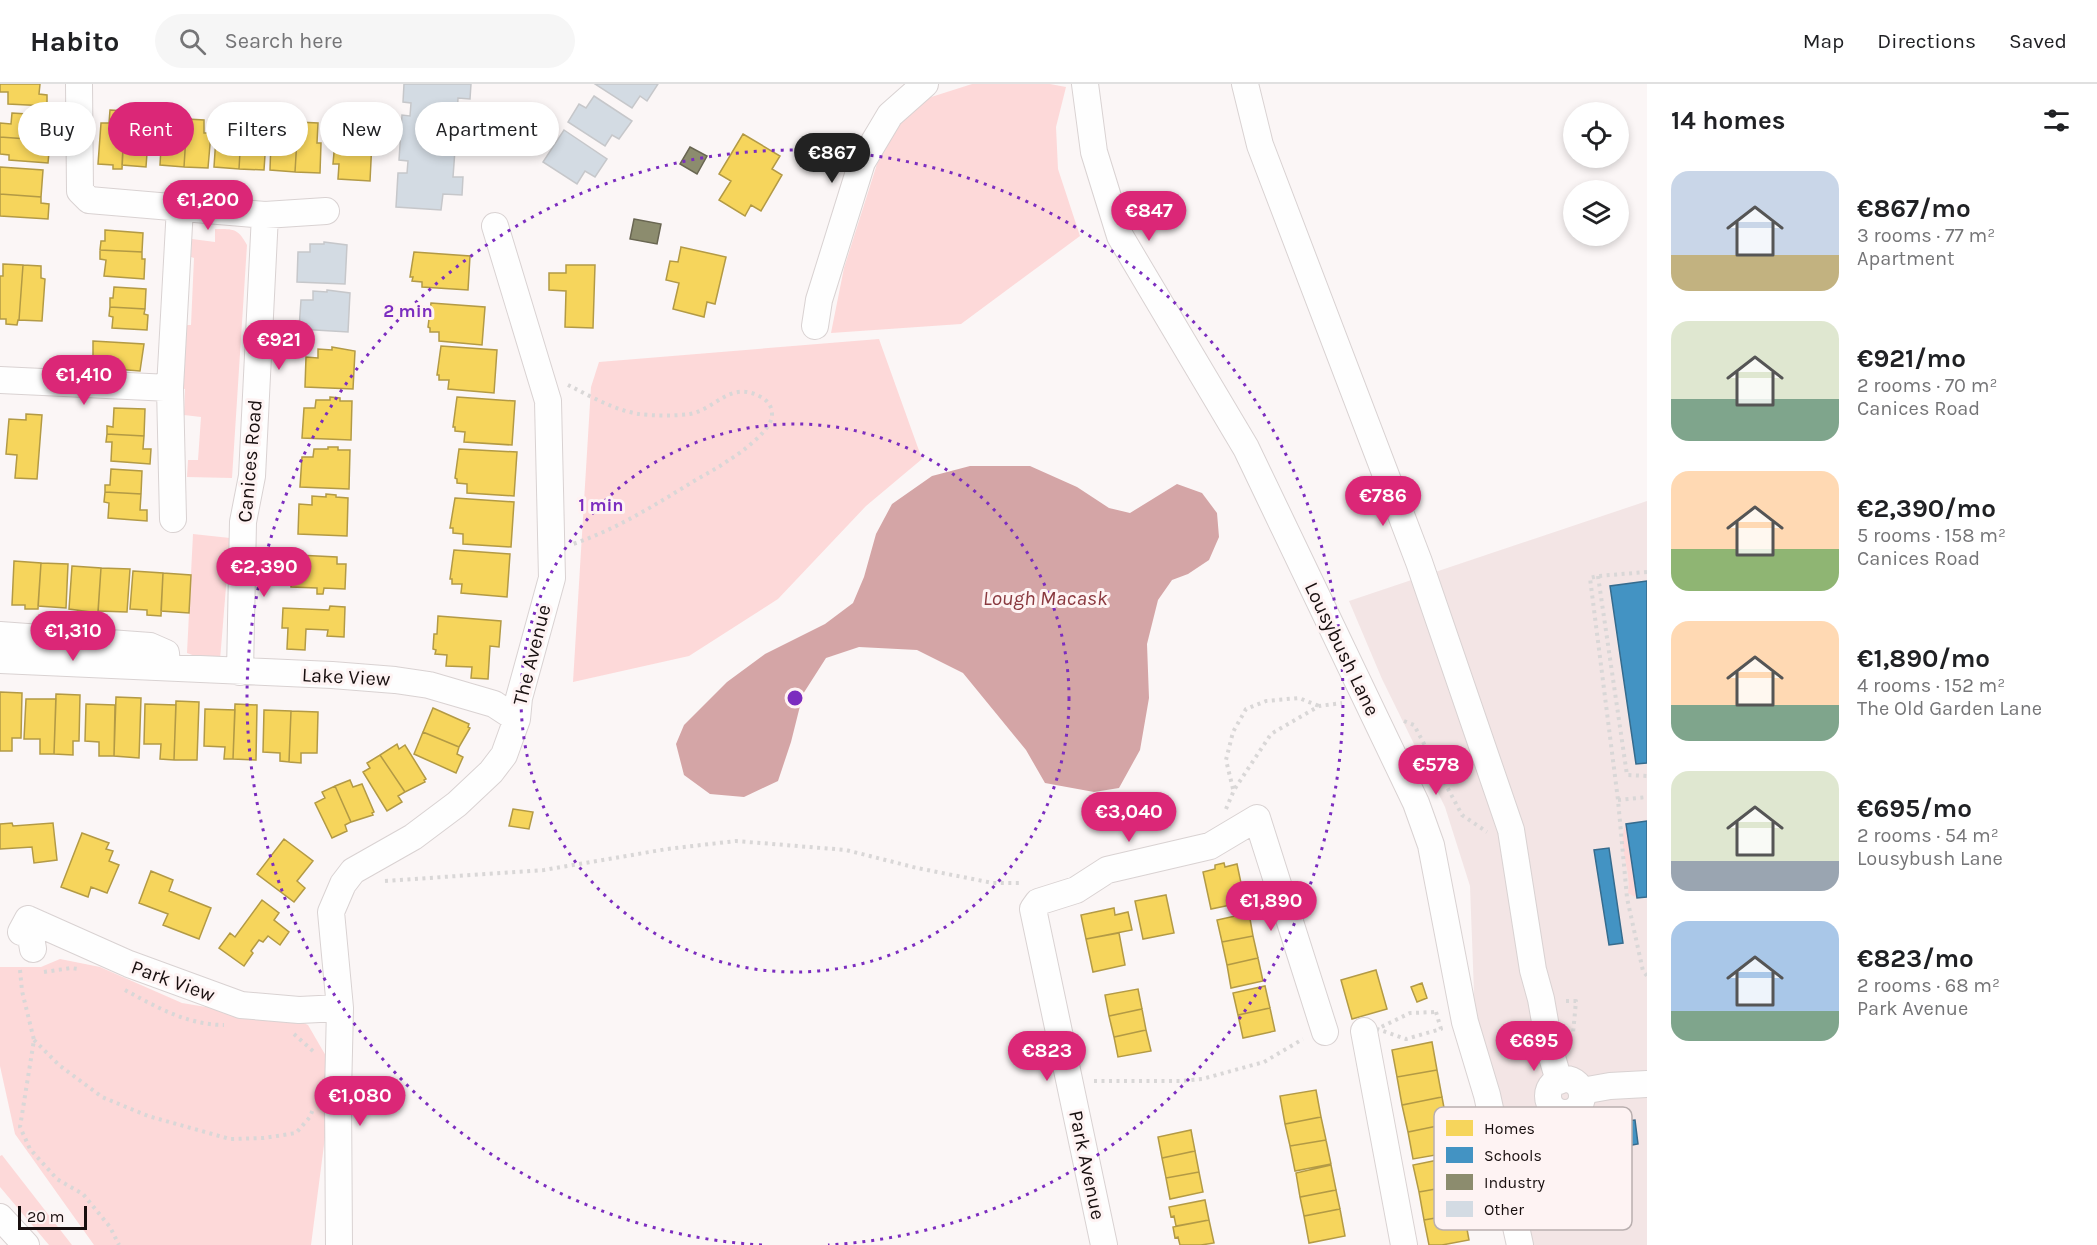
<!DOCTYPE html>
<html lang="en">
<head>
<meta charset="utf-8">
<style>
	body { margin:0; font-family:Karla,sans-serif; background:#f6f6f6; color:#202124; height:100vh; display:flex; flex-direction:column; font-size:22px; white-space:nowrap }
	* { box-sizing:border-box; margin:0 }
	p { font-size:20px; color:#757577 }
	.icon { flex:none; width:33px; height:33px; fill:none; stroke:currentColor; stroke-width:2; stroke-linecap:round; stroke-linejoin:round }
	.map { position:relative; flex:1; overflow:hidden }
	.details { display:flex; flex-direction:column; background:#fff; width:450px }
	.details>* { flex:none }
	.hud { position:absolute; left:18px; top:18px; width:570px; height:54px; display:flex; gap:12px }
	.controls { position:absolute; left:1563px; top:18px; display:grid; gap:12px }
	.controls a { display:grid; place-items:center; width:66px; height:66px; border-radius:50%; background:#fff; box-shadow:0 3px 9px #0003; font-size:30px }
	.scale { position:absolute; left:18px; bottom:15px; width:69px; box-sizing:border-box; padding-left:6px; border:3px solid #180f0f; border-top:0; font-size:16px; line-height:21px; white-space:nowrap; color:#180f0f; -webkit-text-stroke:4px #fef3f3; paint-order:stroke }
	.price { position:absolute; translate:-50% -51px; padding:0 14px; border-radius:21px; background:#db2777; color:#fff; font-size:20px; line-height:39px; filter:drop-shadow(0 2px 3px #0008) }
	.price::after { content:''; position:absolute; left:50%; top:36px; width:18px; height:14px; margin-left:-9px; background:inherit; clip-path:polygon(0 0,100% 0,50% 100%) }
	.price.current { background:#222; color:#fff }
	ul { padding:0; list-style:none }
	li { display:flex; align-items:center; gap:18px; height:150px; padding:0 24px }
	li span { display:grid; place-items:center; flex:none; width:168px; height:120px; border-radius:18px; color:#555 }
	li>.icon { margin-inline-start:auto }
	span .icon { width:72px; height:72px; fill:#fffc; stroke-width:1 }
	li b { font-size:26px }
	h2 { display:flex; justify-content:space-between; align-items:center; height:72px; padding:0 24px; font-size:26px }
	.pill { padding:0 21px; border-radius:27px; background:#fff; box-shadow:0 3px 9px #0003; font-size:21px; line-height:54px }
	.pill.current { background:#db2777; color:#fff }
	header { display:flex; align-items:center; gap:36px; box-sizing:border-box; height:84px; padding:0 30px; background:#fff; border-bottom:2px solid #e0e0e0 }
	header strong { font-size:28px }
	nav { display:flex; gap:33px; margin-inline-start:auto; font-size:21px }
	.search { width:420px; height:54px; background:#f6f6f6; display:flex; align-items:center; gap:15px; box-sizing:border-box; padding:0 21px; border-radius:33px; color:#757577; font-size:22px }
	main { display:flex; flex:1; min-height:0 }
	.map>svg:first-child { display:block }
</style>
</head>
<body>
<header>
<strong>Habito</strong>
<div class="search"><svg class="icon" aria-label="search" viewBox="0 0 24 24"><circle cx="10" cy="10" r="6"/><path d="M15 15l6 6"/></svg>Search here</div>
<nav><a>Map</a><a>Directions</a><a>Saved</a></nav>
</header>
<main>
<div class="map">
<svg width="1647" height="1161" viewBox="0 0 1647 1161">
	<rect width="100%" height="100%" fill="#fbf6f6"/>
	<!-- built -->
	<path fill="#f3e5e5" d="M1647 417V1161H1532L1475 935 1470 802 1445 723 1382 595 1349 517Z"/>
	<!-- green -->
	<path fill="#fdd9d9" d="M972 0H1050L1066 3 1056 43 1058 85 1080 152 961 240 831 249 844 184 877 80 898 40 925 15Z
		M215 145C233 145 238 144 247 161L232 394 187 393 188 376H198L201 333 184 331 185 305 180 304 183 241H191L194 174 191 173 192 155 215 158Z
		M879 255 922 375 866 422 778 515 689 572 573 598 591 303 599 278Z
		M193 450 230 454 220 576 203 575 187 569Z
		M1626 740 1637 814 1628 809C1632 785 1616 761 1626 740Z
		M60 875 100 883 182 919 266 933H291L308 941 330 979 328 1030 311 1161H94L15 1050 0 982V883H41Z
		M2 1071 72 1161H49L0 1103V1072Z"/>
	<!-- water -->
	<path fill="#d4a5a6" d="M970 382H1030L1077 403 1109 424 1130 429 1177 400 1202 409 1217 429 1219 453 1209 476 1188 490 1172 496 1158 516 1147 560 1149 614 1140 666 1119 704 1094 708 1045 699 1026 666 963 589 917 566 859 563 826 574 803 610 791 658 778 697 744 713 710 710 684 691 676 660 684 641 727 598 765 570 825 540 853 519 864 493 876 450 892 420 932 392Z"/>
	<!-- homes -->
	<path fill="#f6d55c" stroke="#b39a45" stroke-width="1.5" d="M0 0H40L39 10 47 11V22L8 20V8H0Z
		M110 26 125 27 122 85H113V81L98 80 101 39H109Z
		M125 27 141 28 140 42H149L146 83 122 81Z
		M12 29 43 31 41 56 0 53V39L11 40Z
		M224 32 242 33 239 85 214 83 216 53H223Z
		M242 33H261L260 55 266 56 264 86 239 85Z
		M172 34 187 35 184 83 160 81 162 46 171 47Z
		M187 35 204 36V49H211L208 84 184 83Z
		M342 35 373 37 370 97 338 95 339 80H333L335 57 340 58Z
		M280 37 298 38 295 88 270 86 271 56H279Z
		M298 38 318 39 317 59H321L320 89 295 88Z
		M743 50 780 72 772 85 782 91 761 127 751 121 745 132 719 116 731 97 719 90Z
		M0 53 41 56V68H49L48 79 9 76V71L0 70Z
		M0 83 43 86 41 113 0 110Z
		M0 110 41 113V119L49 120 48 135 0 132Z
		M105 146 143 149 142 168 100 166 101 157H105Z
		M681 163 726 173 715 220 707 218 704 233 673 225 679 199 666 196 670 177 678 178Z
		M100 166 142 168V175H145L144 195 104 192 106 176 100 175Z
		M414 168 470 172 468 206 422 203V198L412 197 413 193H410Z
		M3 180 23 181 19 236H18L17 241 6 240V235H0V192H3Z
		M23 181 41 182V194L45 195 42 237 19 236Z
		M566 181H595L593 244 565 243 566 207 549 206V189H566Z
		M114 203 146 205 145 225 110 223V214H113Z
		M431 219 485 223 482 261 439 257V248H430V244L428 243Z
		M110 223 145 225 144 230 148 231 147 246 112 244 113 233 109 232Z
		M93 257 144 260 140 287 102 284 103 272H93Z
		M441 262 497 266 494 309 448 305 449 296H439V291H437Z
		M332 263 355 267 353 305 305 303 306 273 318 274V265L332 266Z
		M330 313 340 314V317H352L351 356 302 354 304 324H315L316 316H330Z
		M457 313 515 317 512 361 464 358 465 348 455 347V343H453Z
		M114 324 145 325 144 352 107 350V342L113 343Z
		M26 330 42 331 37 395 15 394 17 371 6 370 9 335 26 336Z
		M107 350 144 352 143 365H151L150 380 111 377 112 358H106Z
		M328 363H338V366H350L349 405 300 403 302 373H313L314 365H328Z
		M459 365 517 368 514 412 467 409V400L457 399V395L455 394Z
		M111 385 142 387 141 410 105 408V401H110Z
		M105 408 141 410 140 426H147V437L108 434 109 419 104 418Z
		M326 410 336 411V413L348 414 347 452 298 450 299 420 312 421V412L326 413Z
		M455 414 514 418 511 463 463 460V450L453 449V444H450Z
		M454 466 510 470 507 513 461 509 462 500H452V495H450Z
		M297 471 337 473V480H346L345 505 324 504 323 510H317V504L291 503V497L287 496V485H292V478H297Z
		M14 477 41 479 38 525H25V521H12Z
		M41 479 68 480 66 524 38 522Z
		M72 482 101 484 98 529 69 525Z
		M101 484 130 485 127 528 98 527Z
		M133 487 163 489 161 532 147 531V526L130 525Z
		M163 489 191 491 189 529 161 527Z
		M330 522 345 523 344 553 327 552 328 546 306 545 305 566 287 565 288 544H282L283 524 329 526Z
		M438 532 501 537 499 563 490 562 488 595 471 594 472 583 446 582 447 571 435 570 436 566 433 565 434 550H437Z
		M0 608 22 609 21 654H12V667H0Z
		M56 610 80 611 79 657H73V671L54 670Z
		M116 613 141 614 139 674 114 672Z
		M26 615H56L54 670H40V655H24Z
		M176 617 199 618 197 676H174Z
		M86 620 115 621 114 672H99V658L85 657Z
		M145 620 176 621 174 676 160 675 161 660H144Z
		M235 620 257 621 256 676 233 675Z
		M433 624 469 640 468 643 470 644 459 663 423 648Z
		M205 625 235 626 233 675H224L225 663 204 662Z
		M264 626 291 627 289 678 280 677V669L263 668Z
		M291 627 318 628 317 669H301V679L289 678Z
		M423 648 459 663 457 670 463 673 456 689 414 670Z
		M397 660 399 665 405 661 426 695 424 696 425 698 405 708 380 671Z
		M380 671 405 708 398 712 402 718 387 727 363 688 370 684 367 679Z
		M350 696 353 703 362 700 374 728 372 729 373 731 351 738 335 702Z
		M335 702 351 738 345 741 347 747 332 754 315 719 325 714 322 708Z
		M513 725 533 728 529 745 509 742Z
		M12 739 13 742 53 739 57 776 34 779 32 763 0 765V740Z
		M82 749 109 759 106 765 113 767 109 777 119 781 107 809 91 803 88 813 61 803Z
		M284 755 313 777 297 797 305 804 294 818 257 790Z
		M1224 779 1225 783 1237 780 1245 818 1211 825 1203 788 1215 785V781Z
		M151 787 173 796 169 807 211 824 199 855 163 841 168 830 139 819Z
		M1166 811 1174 849 1143 855 1135 817Z
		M262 816 279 829 274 836 289 848 280 861 268 852 263 858 259 856 251 867 253 869 244 882 219 864 230 849 235 853Z
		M1114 824 1115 831 1128 828 1132 846 1086 855 1081 831Z
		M1249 829 1253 852 1222 858 1217 836Z
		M1119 849 1125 881 1093 888 1086 855Z
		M1253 852 1258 874 1227 881 1222 858Z
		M1258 874 1263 897 1231 904 1227 881Z
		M1376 886 1387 925 1352 935 1341 896Z
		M1422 899 1427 914 1417 918 1411 903Z
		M1265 902 1270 924 1238 931 1233 909Z
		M1138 905 1142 925 1109 932 1105 911Z
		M1270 924 1275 947 1243 954 1238 931Z
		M1142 925 1146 946 1114 953 1109 932Z
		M1146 946 1151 967 1118 973 1114 953Z
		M1432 958 1437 986 1397 993 1392 966Z
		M1437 986 1442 1013 1402 1021 1397 993Z
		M1316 1006 1321 1033 1285 1040 1280 1012Z
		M1442 1013 1447 1040 1408 1048 1402 1021Z
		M1321 1033 1326 1056 1290 1062 1285 1040Z
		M1447 1040 1453 1068 1413 1075 1408 1048Z
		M1191 1046 1195 1067 1162 1074 1158 1053Z
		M1326 1056 1331 1080 1295 1087 1290 1062Z
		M1195 1067 1199 1088 1166 1094 1162 1074Z
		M1453 1073 1458 1101 1419 1108 1413 1081Z
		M1331 1081 1336 1106 1300 1113 1296 1089Z
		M1199 1088 1203 1108 1170 1115 1166 1094Z
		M1458 1101 1464 1129 1424 1136 1419 1108Z
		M1336 1106 1340 1125 1304 1132 1300 1113Z
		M1205 1116 1209 1136 1176 1142 1174 1132 1171 1133 1169 1123Z
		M1340 1125 1345 1152 1309 1159 1304 1132Z
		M1464 1129 1469 1156 1442 1161H1429L1424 1136Z
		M1209 1136 1214 1159 1201 1161H1180L1178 1153 1175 1154 1173 1143Z"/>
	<!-- schools -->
	<path fill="#4393c3" stroke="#366b8d" stroke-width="1.5" d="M1647 497V679L1636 680 1610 502Z
		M1647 737V813L1637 814 1626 740Z
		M1609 764 1623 859 1609 861 1594 766Z
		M1635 1036 1638 1060 1621 1063 1618 1038Z"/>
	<!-- industry -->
	<path fill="#8c8c6e" stroke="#696652" stroke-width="1.5" d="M690 63 707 72 697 90 680 80Z
		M634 135 661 140 657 160 630 155Z"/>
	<!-- building -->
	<path fill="#d3dbe3" stroke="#c6c7ca" stroke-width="1.5" d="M404 0H471L470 15 458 14 457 35 468 36 466 67 455 66 453 93H463L462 111 443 110 441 126 396 123 398 89H407L408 77 399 76 402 31 410 32 411 19 403 18Z
		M595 0H658L647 17 640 12 632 24Z
		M594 12 632 37 619 55 612 51 605 62 568 38 579 20 586 24Z
		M564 46 607 75 595 93 585 87 577 100 543 78Z
		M324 158 347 161 345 200 297 198 298 168H310V160H324Z
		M327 206 350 209 348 248 299 245 301 216H313V207L327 208Z"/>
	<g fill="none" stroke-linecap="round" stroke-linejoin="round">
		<defs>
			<path id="minor" d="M79 0 80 107 89 116 265 131 326 127
				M1085 0 1094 68 1120 152 1246 364 1416 719 1431 761 1465 938 1487 1011 1520 1161
				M1245 0 1260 61 1419 478 1511 746 1533 886 1541 915 1550 966 1559 997
				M815 242 819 216 862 78 890 31 925 0
				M0 296 170 304
				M173 435 170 304 180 123
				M0 551 150 562 166 569 167 583
				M0 576 332 591 395 596 429 601 494 620 517 635
				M240 588 243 438 252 392 265 131
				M28 835 33 865
				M21 848 28 835 129 880 241 921 299 926 340 924
				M1364 947 1404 1161
				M1548 1012a17 17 0 1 1 34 0a17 17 0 1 1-34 0Z
				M1582 1007 1610 1002 1647 1000
				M0 1133 26 1161
				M339 1161 338 1010 340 924 331 828 343 800 353 787 413 753 457 720 491 688 504 671 517 635 519 614 552 494 548 317 495 142
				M1104 1161 1033 825 1038 818 1076 806 1107 786 1210 762 1257 734 1325 948"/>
		</defs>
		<!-- minor casing -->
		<use href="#minor" stroke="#d9d2d2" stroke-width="28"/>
		<!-- path -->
		<path stroke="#d9d7d7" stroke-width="4" stroke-dasharray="3 4.5" stroke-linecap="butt" d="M568 301C590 312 614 326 639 330 654 332 675 332 690 330 716 325 730 296 761 313 768 317 772 322 772 331 772 346 742 368 729 376 718 384 706 390 694 397 655 421 617 445 573 460
			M1647 488 1598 492 1590 494 1618 716 1627 814 1643 887 1647 892
			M1598 492 1627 691 1647 692
			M1404 637 1414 641 1462 731 1487 748
			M1233 705 1226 676 1233 648 1246 625 1266 617 1299 614 1319 622
			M1618 716 1647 713
			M1226 725 1234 706 1271 650 1319 622 1342 619
			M385 797 544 786 667 765 736 757 846 766 917 784 993 799H1022
			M20 886 22 907 34 956 20 1043 30 1065 57 1095 83 1110 110 1143 119 1161
			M44 888 71 884 78 885
			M125 906C156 923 188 941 224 941
			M1566 917H1576L1573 950
			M1436 928 1441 945 1406 955 1377 945 1410 929Z
			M1520 948 1523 964H1526
			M294 950 315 969
			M34 956 59 981 102 1013 148 1032 230 1055 264 1054 296 1049 310 1033 313 1025
			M1094 997H1180L1202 995 1264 978 1303 955"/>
		<!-- minor -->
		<use href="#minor" stroke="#fefefe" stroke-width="26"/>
	</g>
	<!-- distance rings -->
	<g fill="none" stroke="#7b2cbf" stroke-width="3" stroke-dasharray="3 6">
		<circle cx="795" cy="614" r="274"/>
		<path d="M762 1161A548 548 0 1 1 828 1161"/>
	</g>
	<g text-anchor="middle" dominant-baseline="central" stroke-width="6" stroke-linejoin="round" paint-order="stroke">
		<!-- street labels -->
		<g font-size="20" fill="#180f0f" stroke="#fef3f3">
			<text transform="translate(250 377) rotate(-85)">Canices Road</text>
			<text transform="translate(1342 565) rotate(64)">Lousybush Lane</text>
			<text transform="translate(532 571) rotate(-76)">The Avenue</text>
			<text transform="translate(346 593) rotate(3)">Lake View</text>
			<text transform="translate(173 897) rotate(20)">Park View</text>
			<text transform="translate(1087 1081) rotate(78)">Park Avenue</text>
		</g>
		<!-- water labels -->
		<g font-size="21" font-style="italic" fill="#8a393f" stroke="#fef3f3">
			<text x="1045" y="514">Lough Macask</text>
		</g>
	</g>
	<!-- legend -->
	<rect x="1434" y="1023" width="198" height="123" rx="9" fill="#fef3f3" stroke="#b9afaf" stroke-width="1.5"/>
	<rect x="1446" y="1036" width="27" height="16" fill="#f6d55c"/>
	<rect x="1446" y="1063" width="27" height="16" fill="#4393c3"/>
	<rect x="1446" y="1090" width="27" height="16" fill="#8c8c6e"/>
	<rect x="1446" y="1117" width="27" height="16" fill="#d3dbe3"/>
	<g font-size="16" fill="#180f0f">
		<text x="1484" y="1050">Homes</text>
		<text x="1484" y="1077">Schools</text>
		<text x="1484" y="1104">Industry</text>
		<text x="1484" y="1131">Other</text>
	</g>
	<circle cx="795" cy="614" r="9" fill="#7b2cbf" stroke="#fef3f3" stroke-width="3"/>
	<g font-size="18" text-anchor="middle" font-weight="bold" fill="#7b2cbf" stroke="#fef3f3" stroke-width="6" stroke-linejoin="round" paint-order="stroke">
		<text x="408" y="233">2 min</text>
		<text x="601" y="427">1 min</text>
	</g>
</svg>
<div class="controls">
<a><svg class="icon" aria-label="locate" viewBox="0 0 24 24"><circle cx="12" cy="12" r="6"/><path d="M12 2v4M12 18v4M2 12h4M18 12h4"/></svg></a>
<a><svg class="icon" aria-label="layers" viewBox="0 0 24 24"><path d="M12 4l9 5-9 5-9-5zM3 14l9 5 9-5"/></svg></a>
</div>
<div class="scale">20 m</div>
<b class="price current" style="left:832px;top:100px">€867</b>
<b class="price" style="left:208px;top:147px">€1,200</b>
<b class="price" style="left:1149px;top:158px">€847</b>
<b class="price" style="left:279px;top:287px">€921</b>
<b class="price" style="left:84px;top:322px">€1,410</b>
<b class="price" style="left:1383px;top:443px">€786</b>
<b class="price" style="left:264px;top:514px">€2,390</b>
<b class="price" style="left:73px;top:578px">€1,310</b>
<b class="price" style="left:1436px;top:712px">€578</b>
<b class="price" style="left:1129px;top:759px">€3,040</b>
<b class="price" style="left:1271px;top:848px">€1,890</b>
<b class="price" style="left:1534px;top:988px">€695</b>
<b class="price" style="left:1047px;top:998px">€823</b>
<b class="price" style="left:360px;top:1043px">€1,080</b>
<div class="hud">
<a class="pill">Buy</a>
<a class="pill current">Rent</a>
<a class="pill">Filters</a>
<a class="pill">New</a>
<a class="pill">Apartment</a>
</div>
</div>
<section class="details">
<h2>14 homes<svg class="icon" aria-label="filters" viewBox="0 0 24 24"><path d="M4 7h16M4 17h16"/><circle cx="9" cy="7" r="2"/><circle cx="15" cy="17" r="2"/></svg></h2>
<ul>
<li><span style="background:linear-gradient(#c9d6e8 70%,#c2b280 0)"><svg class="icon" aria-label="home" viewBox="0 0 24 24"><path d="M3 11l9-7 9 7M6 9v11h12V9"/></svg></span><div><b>€867/mo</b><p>3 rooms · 77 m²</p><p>Apartment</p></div></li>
<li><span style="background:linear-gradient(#dfe7d0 65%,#7fa58c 0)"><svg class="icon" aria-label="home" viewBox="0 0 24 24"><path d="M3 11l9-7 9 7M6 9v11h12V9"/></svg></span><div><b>€921/mo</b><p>2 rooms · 70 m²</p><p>Canices Road</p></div></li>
<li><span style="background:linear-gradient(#ffd9b3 65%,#8fb573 0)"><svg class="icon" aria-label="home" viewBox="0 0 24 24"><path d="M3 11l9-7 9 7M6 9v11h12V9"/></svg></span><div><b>€2,390/mo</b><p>5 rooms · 158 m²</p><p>Canices Road</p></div></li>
<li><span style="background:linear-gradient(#ffd9b3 70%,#7fa58c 0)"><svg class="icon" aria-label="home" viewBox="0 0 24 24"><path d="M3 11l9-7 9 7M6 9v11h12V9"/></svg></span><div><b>€1,890/mo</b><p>4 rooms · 152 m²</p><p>The Old Garden Lane</p></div></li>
<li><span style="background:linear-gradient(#dfe7d0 75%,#9aa5b1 0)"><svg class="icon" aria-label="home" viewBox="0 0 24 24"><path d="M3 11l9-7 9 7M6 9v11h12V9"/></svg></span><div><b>€695/mo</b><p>2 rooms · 54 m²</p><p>Lousybush Lane</p></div></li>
<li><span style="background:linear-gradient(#a9c7e8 75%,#7fa58c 0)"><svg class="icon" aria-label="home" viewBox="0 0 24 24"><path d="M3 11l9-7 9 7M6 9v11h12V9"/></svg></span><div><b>€823/mo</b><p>2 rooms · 68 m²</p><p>Park Avenue</p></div></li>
</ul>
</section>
</main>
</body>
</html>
